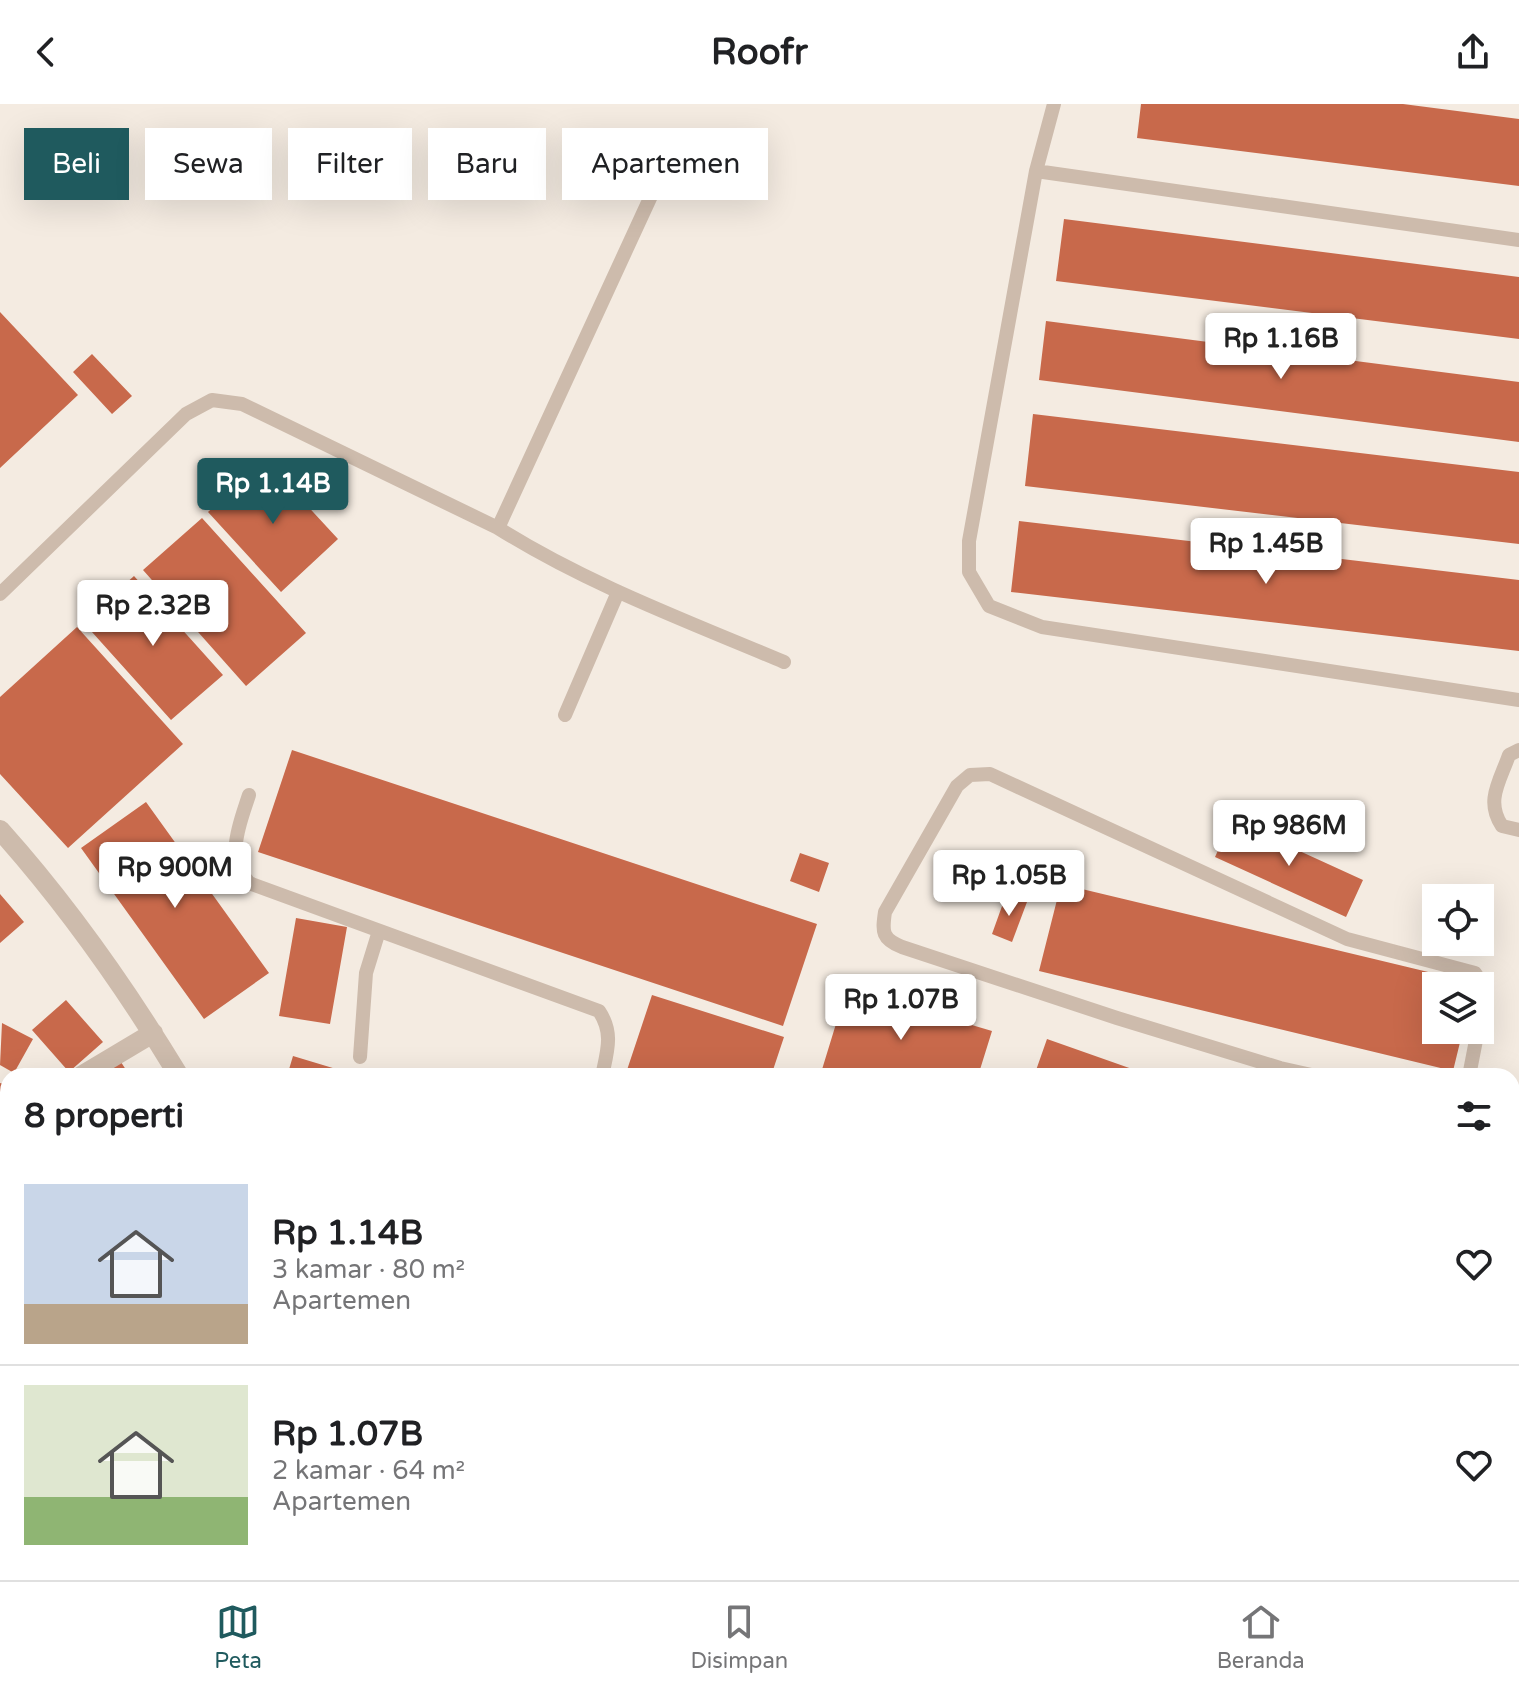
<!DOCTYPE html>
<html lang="id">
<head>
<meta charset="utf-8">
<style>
	body { margin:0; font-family:"Varela Round",sans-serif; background:#f6f6f6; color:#202124; height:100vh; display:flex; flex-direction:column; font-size:30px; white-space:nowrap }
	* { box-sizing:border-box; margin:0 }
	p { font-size:26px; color:#757577 }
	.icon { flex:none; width:44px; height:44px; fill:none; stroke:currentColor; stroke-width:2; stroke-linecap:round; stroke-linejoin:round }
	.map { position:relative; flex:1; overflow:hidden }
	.sheet { position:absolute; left:0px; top:964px; width:1520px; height:512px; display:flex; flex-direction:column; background:#fff; border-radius:24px 24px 0 0; box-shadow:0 8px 32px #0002 }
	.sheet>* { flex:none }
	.guide { position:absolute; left:24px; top:24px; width:800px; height:72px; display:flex; gap:16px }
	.tools { position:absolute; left:1422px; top:780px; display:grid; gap:16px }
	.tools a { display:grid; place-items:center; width:72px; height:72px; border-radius:0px; background:#fff; box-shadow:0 8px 32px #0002; font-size:40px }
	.price { position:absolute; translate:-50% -68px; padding:0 18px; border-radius:8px; background:#fff; color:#222; font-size:26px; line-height:52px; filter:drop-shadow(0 2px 4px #0008) }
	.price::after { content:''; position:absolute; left:50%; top:48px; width:24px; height:18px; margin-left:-12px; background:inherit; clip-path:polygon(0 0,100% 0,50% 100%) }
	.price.on { background:#1f5a5e; color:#fff }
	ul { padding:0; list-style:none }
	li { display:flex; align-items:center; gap:24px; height:200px; padding:0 24px }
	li+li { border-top:2px solid #e0e0e0 }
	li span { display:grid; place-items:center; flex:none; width:224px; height:160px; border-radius:0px; color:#555 }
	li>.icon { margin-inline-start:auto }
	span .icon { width:96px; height:96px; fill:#fffc; stroke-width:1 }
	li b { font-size:34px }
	h2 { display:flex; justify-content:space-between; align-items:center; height:96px; padding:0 24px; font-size:34px }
	.chip { padding:0 28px; border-radius:0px; background:#fff; box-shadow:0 8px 32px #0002; font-size:28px; line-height:72px }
	.chip.on { background:#1f5a5e; color:#fff }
	header { display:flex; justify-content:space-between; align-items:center; height:104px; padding:0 24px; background:#fff; font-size:36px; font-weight:700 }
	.tabs { display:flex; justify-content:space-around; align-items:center; height:112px; border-top:2px solid #e0e0e0; background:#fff; font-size:22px; color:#757577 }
	.tabs a { display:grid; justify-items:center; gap:4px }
	.tabs .on { color:#1f5a5e }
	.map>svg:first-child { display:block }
</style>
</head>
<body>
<header><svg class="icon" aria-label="back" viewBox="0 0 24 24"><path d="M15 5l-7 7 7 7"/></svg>Roofr<svg class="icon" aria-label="share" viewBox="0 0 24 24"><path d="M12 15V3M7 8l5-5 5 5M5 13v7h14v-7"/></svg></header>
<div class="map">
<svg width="1519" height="1476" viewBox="0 0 1519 1476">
	<rect width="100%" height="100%" fill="#f4ebe1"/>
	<!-- building -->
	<path fill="#c8694b" d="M1141 0H1403L1519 15V82L1137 34Z
		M1064 115 1519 173V235L1056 177Z
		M0 208 78 291 0 364Z
		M1046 217 1519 278V338L1039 276Z
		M92 250 132 292 112 310 73 268Z
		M1033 310 1519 368V440L1025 382Z
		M265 356 338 435 281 488 208 408Z
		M202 414 306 529 246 582 143 466Z
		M1019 417 1519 476V547L1011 488Z
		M134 472 223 571 171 616 83 518Z
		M77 523 183 640 68 744 0 670V593Z
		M292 646 817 820 783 922 258 748Z
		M146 698 269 869 204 915 81 744Z
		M1232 716 1363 776 1346 813 1215 753Z
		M800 749 829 759 819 788 790 777Z
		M1061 780 1474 879V882H1436V926H1463L1453 967 1039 867Z
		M0 790 24 818 0 839Z
		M1006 791 1027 798 1012 838 992 830Z
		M296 814 347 823 330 920 279 912Z
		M847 884 992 927 978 972H820Z
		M652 891 784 933 771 972H625Z
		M66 896 103 938 69 968 32 926Z
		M2 919 33 935 14 969 0 961Z
		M1047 935 1152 972H1034Z
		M293 952 356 971V972H287Z
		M119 955 130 972H91Z
		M0 979 8 981V1037L0 1059Z
		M7 1079H8V1121L0 1119V1103Z
		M1512 1130 1519 1133V1186L1512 1183Z
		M189 1468H259L256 1476H186Z
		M435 1468H466L463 1476H433Z
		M510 1468H609L607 1476H508Z
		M636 1468H858L856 1476H635Z
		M1078 1468H1130L1152 1476H1075Z
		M1483 1468H1511L1519 1470V1476H1480Z"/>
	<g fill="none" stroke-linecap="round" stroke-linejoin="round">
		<!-- service -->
		<path stroke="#cdbbac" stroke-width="14" d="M1054 0 1036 67 969 437V468L989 502 1042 523 1519 596
			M1036 67 1519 136
			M498 424C587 480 687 517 784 558
			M0 490 186 310 212 296 242 300 498 424 663 66
			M565 611 618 488
			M1519 646 1509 651C1500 677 1485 697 1502 722L1519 726
			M249 691C239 722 225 752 249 779L599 907C614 929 607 948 602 972
			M360 953 366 869 379 827
			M1316 972 1280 964 1117 914 902 843C882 835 882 828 885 808L957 682 970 671 990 670 1347 835 1475 869 1484 883 1480 915
			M1469 972 1478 926
			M1512 1017 1519 1018
			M285 1476 289 1468
			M485 1476 487 1468
			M876 1476 878 1468"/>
		<!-- minor -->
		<path stroke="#cdbbac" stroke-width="20" d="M0 726C69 803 125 883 179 972
			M81 972 153 929
			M0 1090 8 1074
			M0 1131 8 1135
			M0 1230 8 1212
			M1318 1468 1340 1476"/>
	</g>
</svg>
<div class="tools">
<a><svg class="icon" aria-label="locate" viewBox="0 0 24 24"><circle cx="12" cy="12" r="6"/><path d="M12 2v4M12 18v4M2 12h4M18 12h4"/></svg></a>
<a><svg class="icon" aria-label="layers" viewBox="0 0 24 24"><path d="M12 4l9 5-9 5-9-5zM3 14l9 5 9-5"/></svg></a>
</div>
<b class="price" style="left:1281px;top:277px">Rp 1.16B</b>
<b class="price on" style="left:273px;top:422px">Rp 1.14B</b>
<b class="price" style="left:1266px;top:482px">Rp 1.45B</b>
<b class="price" style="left:153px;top:544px">Rp 2.32B</b>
<b class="price" style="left:1289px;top:764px">Rp 986M</b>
<b class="price" style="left:175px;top:806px">Rp 900M</b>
<b class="price" style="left:1009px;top:814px">Rp 1.05B</b>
<b class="price" style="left:901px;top:938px">Rp 1.07B</b>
<div class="guide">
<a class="chip on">Beli</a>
<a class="chip">Sewa</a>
<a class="chip">Filter</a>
<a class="chip">Baru</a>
<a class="chip">Apartemen</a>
</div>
<section class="sheet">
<h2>8 properti<svg class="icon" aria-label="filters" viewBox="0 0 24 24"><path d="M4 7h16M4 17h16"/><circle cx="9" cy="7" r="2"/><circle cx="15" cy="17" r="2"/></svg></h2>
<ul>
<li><span style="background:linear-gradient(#c9d6e8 75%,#b9a48a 0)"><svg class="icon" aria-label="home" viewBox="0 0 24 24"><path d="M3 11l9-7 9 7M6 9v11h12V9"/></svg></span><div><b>Rp 1.14B</b><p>3 kamar · 80 m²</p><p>Apartemen</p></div><svg class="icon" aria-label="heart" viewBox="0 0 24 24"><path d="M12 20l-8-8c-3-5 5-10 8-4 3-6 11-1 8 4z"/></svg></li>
<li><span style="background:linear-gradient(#dfe7d0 70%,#8fb573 0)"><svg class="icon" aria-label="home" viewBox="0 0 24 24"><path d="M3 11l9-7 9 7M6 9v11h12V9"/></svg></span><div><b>Rp 1.07B</b><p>2 kamar · 64 m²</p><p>Apartemen</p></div><svg class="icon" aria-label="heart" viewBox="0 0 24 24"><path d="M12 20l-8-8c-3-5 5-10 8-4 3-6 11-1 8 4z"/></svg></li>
</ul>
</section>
</div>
<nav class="tabs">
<a class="on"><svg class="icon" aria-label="map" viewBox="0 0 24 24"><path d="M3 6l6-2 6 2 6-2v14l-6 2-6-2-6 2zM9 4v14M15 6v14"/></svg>Peta</a>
<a><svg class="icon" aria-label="saved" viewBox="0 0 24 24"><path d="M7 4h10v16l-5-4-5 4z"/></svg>Disimpan</a>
<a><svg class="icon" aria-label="home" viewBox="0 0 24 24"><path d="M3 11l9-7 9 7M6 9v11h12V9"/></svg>Beranda</a>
</nav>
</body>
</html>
